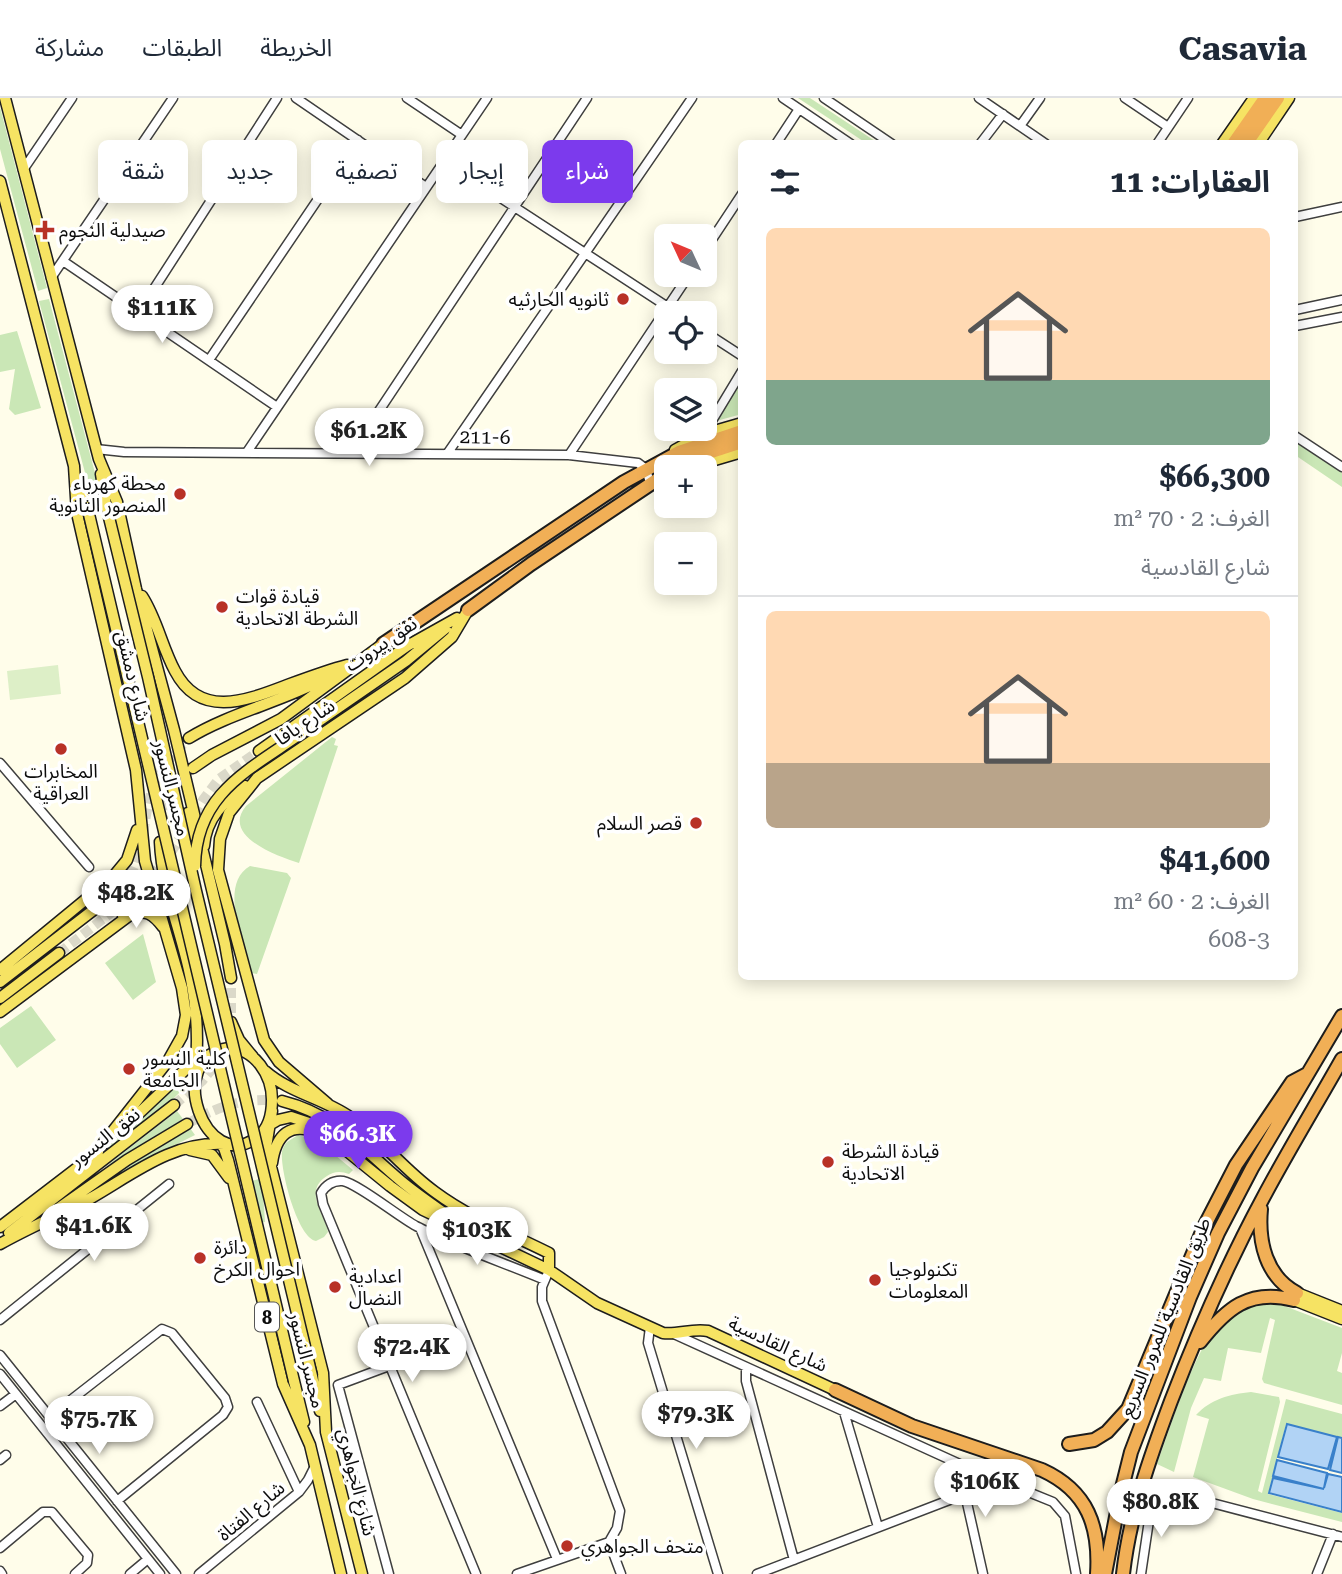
<!DOCTYPE html>
<html lang="ar">
<head>
<meta charset="utf-8">
<style>
	body { margin:0; font-family:"Roboto Serif","Noto Sans Arabic",serif; background:#f2f2f3; color:#1f2937; direction:rtl; height:100vh; display:flex; flex-direction:column; font-size:26px; white-space:nowrap }
	* { box-sizing:border-box; margin:0 }
	p { font-size:23px; color:#747a83 }
	.icon { flex:none; width:38px; height:38px; fill:none; stroke:currentColor; stroke-width:2; stroke-linecap:round; stroke-linejoin:round }
	.map { position:relative; flex:1; overflow:hidden; direction:ltr }
	.side { position:absolute; left:738px; top:42px; width:560px; height:840px; display:flex; flex-direction:column; background:#fff; border-radius:10px; box-shadow:0 4px 18px #0003; direction:rtl }
	.side>* { flex:none }
	.guide { position:absolute; left:21px; top:42px; width:612px; height:63px; direction:rtl; display:flex; gap:14px }
	.needle { width:46px; rotate:314deg }
	.controls { position:absolute; left:654px; top:126px; display:grid; gap:14px }
	.controls a { display:grid; place-items:center; width:63px; height:63px; border-radius:10px; background:#fff; box-shadow:0 4px 18px #0003; font-size:35px }
	.price { position:absolute; translate:-50% -60px; padding:0 16px; border-radius:24px; background:#fff; color:#222; font-size:23px; line-height:46px; filter:drop-shadow(0 2px 4px #0008) }
	.price::after { content:''; position:absolute; left:50%; top:42px; width:21px; height:16px; margin-left:-10px; background:inherit; clip-path:polygon(0 0,100% 0,50% 100%) }
	.price.active { background:#7c3aed; color:#fff }
	ul { padding:0; list-style:none }
	li { display:grid; align-content:center; gap:14px; height:371px; padding:0 28px }
	li+li { border-top:2px solid #e0e1e3 }
	li span { display:grid; place-items:center; height:217px; border-radius:10px; color:#555 }
	li>.icon { margin-inline-start:auto }
	span .icon { width:126px; height:126px; fill:#fffc; stroke-width:1 }
	li b { font-size:30px }
	h2 { display:flex; justify-content:space-between; align-items:center; height:84px; padding:0 28px; font-size:30px }
	.chip { padding:0 24px; border-radius:10px; background:#fff; box-shadow:0 4px 18px #0003; font-size:24px; line-height:63px }
	.chip.active { background:#7c3aed; color:#fff }
	header { display:flex; align-items:center; gap:42px; box-sizing:border-box; height:98px; padding:0 35px; background:#fff; border-bottom:2px solid #e0e1e3 }
	header strong { font-size:33px }
	nav { display:flex; gap:38px; margin-inline-start:auto; font-size:24px }
	.map>svg:first-child { display:block }
</style>
</head>
<body>
<header>
<strong>Casavia</strong>
<nav><a>الخريطة</a><a>الطبقات</a><a>مشاركة</a></nav>
</header>
<div class="map">
<svg width="1342" height="1476" viewBox="0 0 1342 1476">
	<rect width="100%" height="100%" fill="#fffdea"/>
	<!-- green -->
	<path fill="#cae7b6" d="M798 0H810L878 45H866Z
		M0 9 47 190 38 193 0 51Z
		M49 201 100 394 91 397 39 203Z
		M17 233 41 310 15 317 9 311 15 271 0 274V237Z
		M741 283 742 316 716 323Z
		M1295 342 1342 374V389L1295 357Z
		M332 639 336 641 334 647 338 648 299 765C277 758 221 738 246 708Z
		M250 768 287 775 291 780 257 876 251 875C244 846 218 786 250 768Z
		M143 836 156 884 133 902 105 865Z
		M31 908 56 942 17 970 0 946V930Z
		M178 983 182 992 172 1002 78 1074 135 1025Z
		M177 1013 183 1021 104 1070Z
		M190 1030 195 1037 110 1080Z
		M298 1037 317 1042 353 1072 349 1076C341 1073 334 1073 327 1078 303 1093 324 1115 328 1134L324 1139 316 1143C297 1139 280 1071 282 1054 283 1049 284 1048 287 1044Z
		M262 1080 265 1124 259 1125 249 1084Z
		M1274 1204 1342 1230V1255L1337 1273 1342 1275V1307L1264 1285 1262 1281 1275 1222 1270 1220 1261 1255 1228 1250 1221 1283 1204 1280 1191 1310 1174 1374 1157 1366C1170 1331 1196 1245 1223 1222 1238 1209 1256 1207 1274 1204Z
		M1251 1294 1279 1299 1280 1304 1258 1393 1262 1395 1286 1301 1342 1316V1340L1286 1326 1268 1396 1342 1415V1424L1253 1401 1193 1379 1209 1321 1196 1317C1211 1301 1230 1296 1251 1294Z"/>
	<!-- pitch -->
	<path fill="#ddefc7" d="M58 567 61 596 10 602 7 573Z"/>
	<!-- water -->
	<path fill="#b1d3f5" stroke="#3980ca" stroke-width="2" d="M1287 1326 1337 1339 1328 1371 1278 1359Z
		M1338 1339 1342 1340V1375L1330 1372Z
		M1277 1362 1327 1375 1324 1390 1328 1376 1342 1379V1414L1269 1395 1273 1380 1324 1391 1273 1378Z"/>
	<g fill="none" stroke-linecap="round" stroke-linejoin="round">
		<!-- major-tunnel -->
		<path stroke="#dbd9c9" stroke-width="10" stroke-dasharray="10 5" stroke-linecap="butt" d="M161 726C166 706 174 691 188 676
			M109 800C119 790 130 780 135 766 146 737 144 705 158 677 166 663 178 652 189 640
			M59 855 117 810 146 784 170 756 203 702 219 681 259 653
			M231 930V880
			M174 1007 202 983 220 961
			M187 1026C217 1009 243 999 279 1003"/>
		<defs>
			<path id="minor" d="M296 0 426 89
				M407 0 462 37
				M783 0 851 46
				M824 0 892 46
				M979 0 1046 46
				M1125 0 1168 29
				M1020 28 1040 0
				M776 46 799 11
				M980 46 1003 16
				M1157 46 1188 0
				M444 63 677 215
				M23 72 72 0
				M1295 119 1342 109
				M705 152 742 96
				M63 163 277 309
				M51 180 173 0
				M1295 212 1342 202
				M139 214 277 0
				M1295 228 1342 219
				M705 234 742 258
				M209 262 358 42
				M704 336 742 273
				M1295 338 1342 369
				M96 351 124 354 569 357 638 365 646 371 650 385
				M247 354 487 0
				M351 355 587 0
				M447 356 692 0
				M569 357 689 177
				M0 665 89 769
				M420 1130 557 1461
				M547 1177 542 1189V1203L620 1413 617 1430 609 1444
				M0 1222 169 1086
				M650 1229 648 1245 718 1476
				M674 1236 964 1368 1053 1404 1065 1418 1076 1476
				M0 1257 176 1476
				M746 1269V1283L794 1462
				M0 1276 160 1476
				M257 1304 299 1394
				M0 1308 16 1296
				M844 1314 878 1429
				M49 1319 162 1231 172 1235 225 1300 228 1309 223 1317 117 1403
				M0 1362 6 1357
				M964 1368 965 1396 983 1476
				M609 1444 621 1476
				M0 1450 43 1414H52L88 1457 87 1465 75 1476
				M0 1473 2 1476
				M130 1476 148 1461
				M199 1476 299 1394 308 1382 315 1368
				M389 1476 338 1287 389 1268
				M476 1476 323 1106 321 1095C326 1087 333 1082 343 1083 358 1086 398 1118 416 1128 457 1149 502 1164 545 1182
				M517 1476 609 1444
				M757 1476 965 1396
				M1141 1476 1151 1409 1154 1402 1166 1393 1342 1439
				M1317 1476 1333 1436"/>
			<path id="major" d="M5 0 99 361 117 404 136 491 174 632 225 846 231 880
				M1222 46 1254 0
				M1258 46 1289 0
				M0 83 74 368 77 415 136 672 145 763 182 890 186 917 182 938 168 963 94 1057
				M675 352 704 336 742 325
				M691 369 742 354
				M101 376 106 407
				M78 382 88 412
				M142 498C157 521 162 549 175 573 201 623 250 601 290 586 309 579 328 572 347 567
				M296 639 406 563 446 530
				M189 640C233 613 288 603 334 575
				M259 653 407 548 457 520
				M193 670 212 657 281 621 383 546
				M188 715 194 759
				M160 744C162 793 184 839 192 887 197 914 198 941 196 968
				M204 748C206 720 224 703 245 688
				M104 792 118 786C128 790 133 796 132 808L123 818
				M0 872 113 779 127 762 137 732
				M0 884 109 800
				M0 900 59 855
				M0 914 130 817C146 811 153 816 163 829
				M231 924 239 942 253 959
				M229 950C255 951 272 977 272 1002 272 1016 268 1032 256 1040 206 1077 162 960 229 950Z
				M265 973C290 995 323 1000 350 1019 381 1041 404 1072 435 1094 470 1120 511 1136 549 1155V1172
				M282 1003C337 1017 360 1049 401 1083 419 1098 439 1111 458 1125
				M328 1006 279 964 264 942 218 772 220 741 229 715 257 680 405 580 452 539 468 512
				M272 1013 266 1049 323 1275 326 1334 362 1476
				M266 1029 278 1022 291 1019 315 1027 390 1088 423 1112 549 1172 597 1205 663 1235C678 1237 692 1230 708 1233L835 1292
				M119 1034 187 970 218 952
				M213 1037 224 1050 228 1062 283 1286 310 1347 341 1476
				M190 1052 212 1057 229 1080
				M272 1065C276 1037 290 1023 318 1035
				M56 1112 127 1062 187 1026
				M0 1129 98 1054
				M9 1135 174 1007
				M0 1146C30 1129 62 1116 91 1100 133 1076 173 1043 224 1046
				M1297 1195 1342 1213
				M1294 1202 1342 1221
				M312 1278 320 1313
				M294 1283 304 1324"/>
			<path id="highway" d="M1233 46 1265 0
				M1246 46 1278 0
				M677 369 702 357 742 344
				M468 512 531 466 667 375
				M383 546 624 384 679 354 742 333
				M1261 1111C1258 1144 1266 1179 1297 1195
				M1200 1244C1226 1211 1249 1190 1294 1202
				M835 1292 912 1328 1042 1372C1088 1393 1100 1429 1097 1476
				M1069 1346 1094 1342 1107 1334 1128 1311 1204 1129 1236 1067 1292 984 1307 976
				M1105 1476 1120 1398 1131 1354 1190 1199 1218 1135 1252 1070 1342 918
				M1123 1476C1130 1415 1150 1359 1171 1303 1198 1233 1228 1165 1263 1100 1288 1053 1316 1007 1342 961"/>
		</defs>
		<!-- minor casing -->
		<use href="#minor" stroke="#3f3f3f" stroke-width="11"/>
		<!-- major casing -->
		<use href="#major" stroke="#1d1d1d" stroke-width="13"/>
		<!-- highway casing -->
		<use href="#highway" stroke="#1d1d1d" stroke-width="16"/>
		<!-- minor -->
		<use href="#minor" stroke="#fff" stroke-width="8"/>
		<!-- major -->
		<use href="#major" stroke="#f6e363" stroke-width="10"/>
		<!-- highway -->
		<use href="#highway" stroke="#f1af56" stroke-width="12"/>
		<defs>
			<path id="major-bridge" d="M106 407 148 579 196 793 312 1278
				M88 412 294 1283
				M195 768C196 698 245 674 296 639"/>
		</defs>
		<!-- major-bridge casing -->
		<use href="#major-bridge" stroke="#1d1d1d" stroke-width="13" stroke-linecap="butt"/>
		<!-- major-bridge -->
		<use href="#major-bridge" stroke="#f6e363" stroke-width="10"/>
	</g>
	<!-- markers -->
	<g fill="#b83127" stroke="#fff" stroke-width="2.5">
		<path d="M41.5 121.5h7v7h7v7h-7v7h-7v-7h-7v-7h7z"/>
		<circle cx="623" cy="201" r="7"/>
		<circle cx="180" cy="396" r="7"/>
		<circle cx="222" cy="509" r="7"/>
		<circle cx="61" cy="651" r="7"/>
		<circle cx="696" cy="725" r="7"/>
		<circle cx="129" cy="971" r="7"/>
		<circle cx="828" cy="1064" r="7"/>
		<circle cx="200" cy="1160" r="7"/>
		<circle cx="875" cy="1182" r="7"/>
		<circle cx="335" cy="1189" r="7"/>
		<circle cx="567" cy="1448" r="7"/>
	</g>
	<g text-anchor="middle" dominant-baseline="central" stroke-width="7" stroke-linejoin="round" paint-order="stroke">
		<!-- shield labels -->
		<rect fill="#fff" stroke="#555" stroke-width="2" x="255" y="1204.5" width="24" height="29" rx="5"/>
		<g font-size="18" font-weight="bold" fill="#0c0c0c">
			<text x="267" y="1219">8</text>
		</g>
		<!-- poi labels -->
		<g font-size="19" fill="#0c0c0c" stroke="#fff" text-anchor="start">
			<text x="59" y="132">صيدلية النجوم</text>
			<text x="609" y="201" text-anchor="end">ثانويه الحارثيه</text>
			<text x="166" y="385" text-anchor="end">محطة كهرباء<tspan x="166" dy="22">المنصور الثانوية</tspan></text>
			<text x="236" y="498">قيادة قوات<tspan x="236" dy="22">الشرطة الاتحادية</tspan></text>
			<text x="61" y="673" text-anchor="middle">المخابرات<tspan x="61" dy="22">العراقية</tspan></text>
			<text x="682" y="725" text-anchor="end">قصر السلام</text>
			<text x="143" y="960">كلية النسور<tspan x="143" dy="22">الجامعة</tspan></text>
			<text x="842" y="1053">قيادة الشرطة<tspan x="842" dy="22">الاتحادية</tspan></text>
			<text x="214" y="1149">دائرة<tspan x="214" dy="22">احوال الكرخ</tspan></text>
			<text x="889" y="1171">تكنولوجيا<tspan x="889" dy="22">المعلومات</tspan></text>
			<text x="349" y="1178">اعدادية<tspan x="349" dy="22">النضال</tspan></text>
			<text x="581" y="1448">متحف الجواهري</text>
		</g>
		<!-- street labels -->
		<g font-size="19" fill="#0c0c0c" stroke="#fff">
			<text transform="translate(485 339) rotate(1)">211-6</text>
			<text transform="translate(381 546) rotate(-34)">نفق بيروت</text>
			<text transform="translate(133 578) rotate(77)">شارع دمشق</text>
			<text transform="translate(305 624) rotate(-34)">شارع يافا</text>
			<text transform="translate(172 690) rotate(76)">مجسر النسور</text>
			<text transform="translate(105 1039) rotate(-38)">نفق النسور</text>
			<text transform="translate(1165 1219) rotate(-68)">طريق القادسية للمرور السريع</text>
			<text transform="translate(778 1246) rotate(25)">شارع القادسية</text>
			<text transform="translate(307 1262) rotate(76)">مجسر النسور</text>
			<text transform="translate(357 1384) rotate(76)">شارع الجواهري</text>
			<text transform="translate(251 1413) rotate(-40)">شارع الفتاة</text>
		</g>
	</g>
</svg>
<div class="controls">
<a><svg class="needle" viewBox="-14 -14 28 28"><path d="M0-13l5 13h-10z" fill="#e53935"/><path d="M0 13l5-13h-10z" fill="#747a83"/></svg></a>
<a><svg class="icon" aria-label="locate" viewBox="0 0 24 24"><circle cx="12" cy="12" r="6"/><path d="M12 2v4M12 18v4M2 12h4M18 12h4"/></svg></a>
<a><svg class="icon" aria-label="layers" viewBox="0 0 24 24"><path d="M12 4l9 5-9 5-9-5zM3 14l9 5 9-5"/></svg></a>
<a>+</a>
<a>−</a>
</div>
<b class="price" style="left:162px;top:247px">$111K</b>
<b class="price" style="left:369px;top:370px">$61.2K</b>
<b class="price" style="left:136px;top:832px">$48.2K</b>
<b class="price active" style="left:358px;top:1073px">$66.3K</b>
<b class="price" style="left:94px;top:1165px">$41.6K</b>
<b class="price" style="left:477px;top:1169px">$103K</b>
<b class="price" style="left:412px;top:1286px">$72.4K</b>
<b class="price" style="left:696px;top:1353px">$79.3K</b>
<b class="price" style="left:99px;top:1358px">$75.7K</b>
<b class="price" style="left:985px;top:1421px">$106K</b>
<b class="price" style="left:1161px;top:1441px">$80.8K</b>
<div class="guide">
<a class="chip active">شراء</a>
<a class="chip">إيجار</a>
<a class="chip">تصفية</a>
<a class="chip">جديد</a>
<a class="chip">شقة</a>
</div>
<section class="side">
<h2>العقارات: 11<svg class="icon" aria-label="filters" viewBox="0 0 24 24"><path d="M4 7h16M4 17h16"/><circle cx="9" cy="7" r="2"/><circle cx="15" cy="17" r="2"/></svg></h2>
<ul>
<li><span style="background:linear-gradient(#ffd9b3 70%,#7fa58c 0)"><svg class="icon" aria-label="home" viewBox="0 0 24 24"><path d="M3 11l9-7 9 7M6 9v11h12V9"/></svg></span><div><b>$66,300</b><p>الغرف: 2 · 70 m²</p><p>شارع القادسية</p></div></li>
<li><span style="background:linear-gradient(#ffd9b3 70%,#b9a48a 0)"><svg class="icon" aria-label="home" viewBox="0 0 24 24"><path d="M3 11l9-7 9 7M6 9v11h12V9"/></svg></span><div><b>$41,600</b><p>الغرف: 2 · 60 m²</p><p>608-3</p></div></li>
</ul>
</section>
</div>
</body>
</html>
